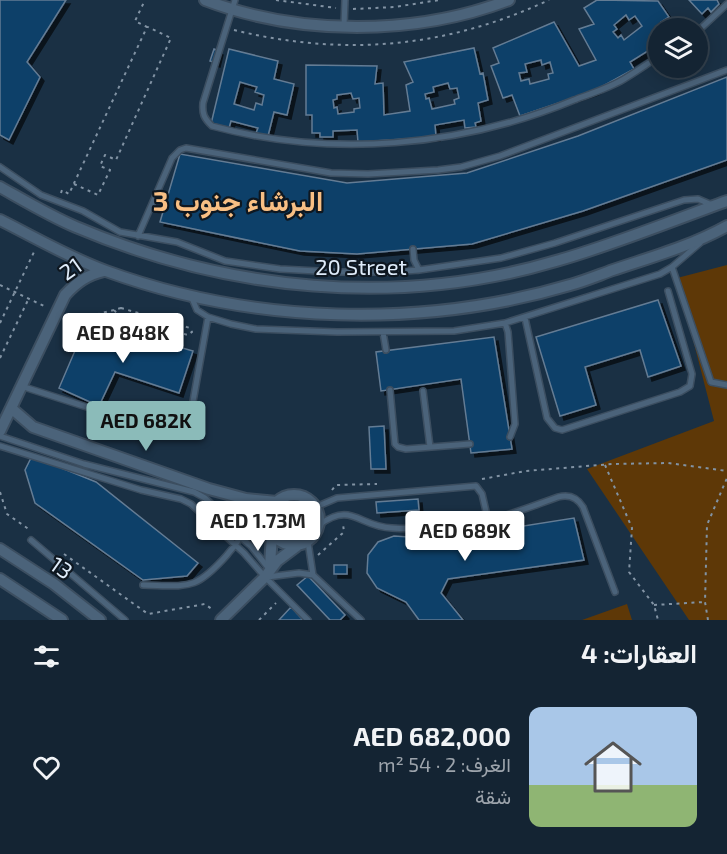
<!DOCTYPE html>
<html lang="ar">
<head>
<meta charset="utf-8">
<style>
	body { margin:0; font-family:"Exo 2",Vazirmatn,sans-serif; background:#21303f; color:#f1f3f6; direction:rtl; height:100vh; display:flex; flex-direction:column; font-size:22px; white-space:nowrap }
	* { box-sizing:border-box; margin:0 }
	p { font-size:20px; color:#9da4ac }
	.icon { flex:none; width:33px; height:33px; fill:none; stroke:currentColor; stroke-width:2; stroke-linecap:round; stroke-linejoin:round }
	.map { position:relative; height:620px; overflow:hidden; direction:ltr }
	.sheet { display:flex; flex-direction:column; background:#142433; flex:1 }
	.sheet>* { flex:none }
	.tools { position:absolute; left:648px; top:18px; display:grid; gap:12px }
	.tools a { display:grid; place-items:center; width:60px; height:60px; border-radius:50%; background:#142433; box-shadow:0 3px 15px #0003,0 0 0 2px #33414e; font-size:30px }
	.price { position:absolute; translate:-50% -51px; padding:0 14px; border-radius:6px; background:#fff; color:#222; font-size:20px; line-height:39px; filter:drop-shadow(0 2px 3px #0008) }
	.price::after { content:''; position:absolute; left:50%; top:36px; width:18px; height:14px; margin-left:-9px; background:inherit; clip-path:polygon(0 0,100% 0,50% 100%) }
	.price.selected { background:#8bbbb9; color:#111 }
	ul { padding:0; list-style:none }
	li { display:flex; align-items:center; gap:18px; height:150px; padding:0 30px }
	li span { display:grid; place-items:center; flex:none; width:168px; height:120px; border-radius:12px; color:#555 }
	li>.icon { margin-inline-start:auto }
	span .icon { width:72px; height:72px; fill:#fffc; stroke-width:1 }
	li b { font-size:26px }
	h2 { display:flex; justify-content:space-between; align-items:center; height:72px; padding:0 30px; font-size:26px }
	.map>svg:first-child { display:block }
</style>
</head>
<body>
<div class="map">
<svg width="727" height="620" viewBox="0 0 727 620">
	<defs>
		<filter id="shadow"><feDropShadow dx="4" dy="4" stdDeviation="0" flood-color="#0009"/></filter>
	</defs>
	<rect width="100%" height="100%" fill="#1a3044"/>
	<!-- green -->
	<path fill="#5e3807" d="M727 265V620H689L587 469 714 421 677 278Z
		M627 604 632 620H582Z"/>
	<!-- building -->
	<path fill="#0b3f69" stroke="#647c94" stroke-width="1.5" fill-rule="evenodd" filter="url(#shadow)" d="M0 0H66L27 62 40 77 9 140 0 135Z
		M597 0 658 1 669 17 661 22 665 28H658V51L657 52 654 47 630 62 634 69 594 91 520 116 512 95 503 98 491 66 499 63 493 48 554 22 579 66 596 60 579 29 594 24 584 8ZM626 15 629 20 635 16 642 26 624 40 621 35 618 38 613 32 617 29 614 25ZM541 60 542 65 550 62 553 73 548 74 549 79 530 84 529 79 521 81 519 73 527 72 525 64Z
		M689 0H717L719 4 711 12 708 8 702 14Z
		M474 48 480 74 483 73 488 100 478 103 481 121 475 123 476 127 465 128 464 120 435 125 436 137 358 142 357 130 333 131V137H320V133H312V115H306V65L377 66 375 84 383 83 384 115 410 111 406 85 413 82 404 62ZM448 83 450 89 457 88 459 98 454 100 455 104 432 109 429 98 426 99 425 94 434 92 433 87ZM351 93 353 99 359 98 360 108 354 109V112L338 114 337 107 334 108 333 100 337 99V95Z
		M214 49 219 51 216 63 210 61Z
		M229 49 278 61 274 79 294 84 287 115 274 112 268 136 256 133 258 128 231 121 229 128 211 124ZM240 82 257 87 255 92 264 95 262 105 256 103 254 110 234 104Z
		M727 77V160L583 211 472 244 357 254 300 251 160 222 180 154 347 183 467 173 578 136Z
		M658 300 681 366 648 377 640 350 585 367 596 405 560 416 536 337Z
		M112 328 193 351 179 393 115 372 99 406 59 388 80 339Z
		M494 337 512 449 471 453 461 379 381 391 376 352Z
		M384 426 386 469H371L369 427Z
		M32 456 96 482 198 563 187 576 143 580 35 503 25 470Z
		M418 499 419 510 377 513 376 502Z
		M574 518 584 560 448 579 441 593 463 620H419L406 602 377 588 367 573 368 555 378 542 394 536 409 537 422 542Z
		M334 565H347V574H334Z
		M308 576 345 615 340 620H330L297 585Z
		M291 607 303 620H279Z"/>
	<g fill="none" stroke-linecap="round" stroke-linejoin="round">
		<defs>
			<path id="lane" d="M235 0 203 103C202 114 204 118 212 126 331 158 460 147 574 100 590 94 609 88 624 79 636 72 647 64 658 57
				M344 26 345 0
				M698 31 727 4
				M0 167 41 195 83 211 120 232 177 242 225 261 280 269 336 272H391L419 270 501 258 555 243 684 200 698 199 712 205
				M138 236 172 158 180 150 186 148 331 173 368 174 438 170 461 167 500 156 727 70
				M413 249 414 260 419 270
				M672 267 711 382 727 385
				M191 296 197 310 208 317 231 324 256 329 337 332 454 331 505 323 660 274 672 267 700 243
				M525 318 547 418 555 428 562 430 680 392 690 386 692 374 668 291
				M505 323 508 332 515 424 510 437
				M383 332 386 350
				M21 386 171 434 182 432 189 424 208 317
				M390 390 395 444 398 447 406 449 470 444
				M423 391 430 447
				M0 436 84 464 194 492 205 498 240 531C241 541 233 547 227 555 195 591 189 586 143 585
				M0 446 141 490 181 499 191 504 244 553 265 577 308 620
				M316 507 337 498 476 486 482 494 488 520
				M319 525C352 501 359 527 392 528 420 530 460 526 488 520 511 515 535 505 558 497 569 494 577 497 583 507L615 592
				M240 537 251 546 269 569
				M31 540 125 620
				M308 542 313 575
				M267 577 299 573 313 575 361 620"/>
			<path id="street" d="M205 0C299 36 415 36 509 0
				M0 187C25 201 50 216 76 227 227 291 398 308 556 261 613 245 671 221 727 201
				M0 220C34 237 70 258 106 271 252 324 422 329 570 285 585 281 599 275 613 270 652 257 691 246 727 226
				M11 408 33 427 209 489 246 499 277 502
				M0 431 65 295C77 282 87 275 104 271
				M269 520a25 25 0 1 1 50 0a25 25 0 1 1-50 0Z
				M0 549 54 584 100 620
				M270 567 272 532
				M0 579 62 620
				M221 620 265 577 277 561 297 546"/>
		</defs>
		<!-- lane casing -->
		<use href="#lane" stroke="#3c4e60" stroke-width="8"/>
		<!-- street casing -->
		<use href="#street" stroke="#3c4e60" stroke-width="14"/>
		<!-- path -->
		<path stroke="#8293a4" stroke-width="2" stroke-dasharray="3 4.5" stroke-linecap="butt" d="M276 0 336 8
			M353 9 395 7 439 0
			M234 30C344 57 446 48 549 0
			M74 184 98 195 110 170 100 166 105 155 116 160 171 38 148 27
			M61 193 62 190 69 194 147 27 135 21 145 0
			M0 285 46 307
			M121 308 190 328 192 332 188 335 119 316 114 310Z
			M68 317 74 320 114 310
			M0 323 34 252
			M0 358 29 298
			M605 465 632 528 629 572 654 605 658 620
			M482 479 526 471 612 464 668 463 727 471
			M332 490 336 485 377 484
			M0 492 7 514 30 530
			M64 554 148 614 205 604 213 610
			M318 555 344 532 343 524
			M654 605 705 602
			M259 620 276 603
			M708 620 705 602 707 525 727 478"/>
		<!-- lane -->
		<use href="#lane" stroke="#4b637a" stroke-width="5"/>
		<!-- street -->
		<use href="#street" stroke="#4b637a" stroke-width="10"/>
	</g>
	<g text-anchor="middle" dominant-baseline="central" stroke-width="4.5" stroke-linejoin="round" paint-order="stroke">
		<!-- street labels -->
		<g font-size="22" fill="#dfecfa" stroke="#0e1720">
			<text x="361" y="266">20 Street</text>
			<text transform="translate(70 268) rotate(-35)">21</text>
			<text transform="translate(62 567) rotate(35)">13</text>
		</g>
		<!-- district labels -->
		<g font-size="28" font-weight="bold" fill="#f8bf84" stroke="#0e1720">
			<text x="238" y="200">البرشاء جنوب 3</text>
		</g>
	</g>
</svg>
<div class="tools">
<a><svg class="icon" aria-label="layers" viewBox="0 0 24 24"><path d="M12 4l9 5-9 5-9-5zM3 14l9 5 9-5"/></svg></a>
</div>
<b class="price" style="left:123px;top:364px">AED 848K</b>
<b class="price selected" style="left:146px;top:452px">AED 682K</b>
<b class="price" style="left:258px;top:552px">AED 1.73M</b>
<b class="price" style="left:465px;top:562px">AED 689K</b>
</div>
<section class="sheet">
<h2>العقارات: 4<svg class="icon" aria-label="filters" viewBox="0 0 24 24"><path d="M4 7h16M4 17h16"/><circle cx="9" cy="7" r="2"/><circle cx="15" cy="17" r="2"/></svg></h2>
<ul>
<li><span style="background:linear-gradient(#a9c7e8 65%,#8fb573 0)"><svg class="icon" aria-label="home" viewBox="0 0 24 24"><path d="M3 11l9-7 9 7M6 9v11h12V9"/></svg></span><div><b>AED 682,000</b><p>الغرف: 2 · 54 m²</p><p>شقة</p></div><svg class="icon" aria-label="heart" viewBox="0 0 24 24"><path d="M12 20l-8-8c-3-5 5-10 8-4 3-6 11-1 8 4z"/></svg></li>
</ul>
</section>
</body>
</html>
